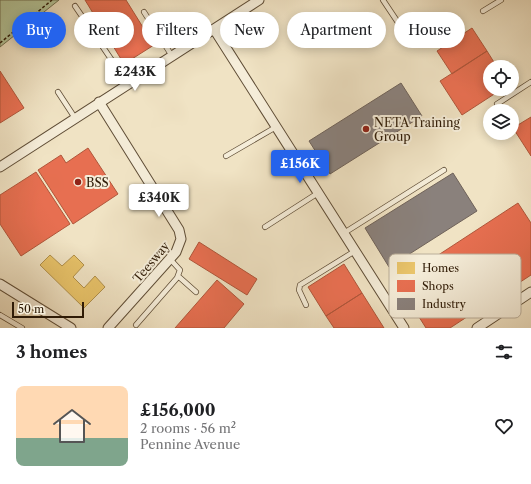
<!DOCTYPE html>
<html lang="en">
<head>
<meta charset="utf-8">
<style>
	body { margin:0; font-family:"Libre Caslon Text",serif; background:#f6f6f6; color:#202124; height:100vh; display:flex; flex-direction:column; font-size:15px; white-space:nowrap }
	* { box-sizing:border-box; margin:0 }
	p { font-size:13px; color:#757577 }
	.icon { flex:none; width:22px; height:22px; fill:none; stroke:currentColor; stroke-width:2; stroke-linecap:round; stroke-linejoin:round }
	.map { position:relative; height:328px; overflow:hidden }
	.details { display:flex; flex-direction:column; background:#fff; flex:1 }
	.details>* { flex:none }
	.guide { position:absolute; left:12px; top:12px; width:507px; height:36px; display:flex; gap:8px }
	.fabs { position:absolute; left:483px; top:60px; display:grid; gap:8px }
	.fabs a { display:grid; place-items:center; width:36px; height:36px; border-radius:50%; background:#fff; box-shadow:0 2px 10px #0003; font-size:20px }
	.scale { position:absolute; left:12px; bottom:10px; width:72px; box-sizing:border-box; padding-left:4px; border:2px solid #2f1b06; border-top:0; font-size:11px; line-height:14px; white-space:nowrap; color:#2f1b06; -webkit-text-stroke:3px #f5edd9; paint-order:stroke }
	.price { position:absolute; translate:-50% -34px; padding:0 9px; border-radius:4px; background:#fff; color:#222; font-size:13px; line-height:26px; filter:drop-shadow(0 1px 2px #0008) }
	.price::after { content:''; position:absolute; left:50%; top:24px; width:12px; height:9px; margin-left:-6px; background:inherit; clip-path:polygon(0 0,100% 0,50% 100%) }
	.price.selected { background:#2563eb; color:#fff }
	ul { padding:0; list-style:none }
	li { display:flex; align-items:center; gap:12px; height:100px; padding:0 16px }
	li+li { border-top:1px solid #e0e0e0 }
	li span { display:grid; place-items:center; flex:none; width:112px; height:80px; border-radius:8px; color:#555 }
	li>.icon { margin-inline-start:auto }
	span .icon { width:48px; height:48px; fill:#fffc; stroke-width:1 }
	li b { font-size:17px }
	h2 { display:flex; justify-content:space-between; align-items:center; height:48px; padding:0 16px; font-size:17px }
	.chip { padding:0 14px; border-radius:18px; background:#fff; box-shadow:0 2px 10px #0003; font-size:14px; line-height:36px }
	.chip.selected { background:#2563eb; color:#fff }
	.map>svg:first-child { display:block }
</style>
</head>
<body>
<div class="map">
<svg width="531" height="328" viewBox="0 0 531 328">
	<rect width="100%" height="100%" fill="#f0e3c4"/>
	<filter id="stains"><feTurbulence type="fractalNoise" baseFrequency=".005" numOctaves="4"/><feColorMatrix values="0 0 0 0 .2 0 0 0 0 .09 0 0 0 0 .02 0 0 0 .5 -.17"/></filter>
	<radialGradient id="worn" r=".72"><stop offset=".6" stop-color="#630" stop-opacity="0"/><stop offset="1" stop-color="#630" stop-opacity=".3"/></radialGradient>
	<!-- green -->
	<path fill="#b4c599" stroke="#727050" d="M0 0H59L0 47Z"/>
	<!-- homes -->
	<path fill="#e9c46a" stroke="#b1914c" d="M50 255 62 266 74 255 84 265 73 277 84 288 95 276 105 287 84 308 40 265Z"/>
	<!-- shops -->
	<path fill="#e76f51" stroke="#b0563a" d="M85 0H126L154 45 124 64Z
		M472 28 487 51 452 74 437 51Z
		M487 51 497 67H490V89H502L462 115 440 81Z
		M0 71 24 108 0 123Z
		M531 117V156L513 128Z
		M88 148 118 194 73 224 38 170 61 155 66 163Z
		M36 172 70 224 21 256 0 224V195Z
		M518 203 531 223V275L450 328H426L397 282Z
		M199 242 257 279 247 295 189 259Z
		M344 264 362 293 326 316 308 287Z
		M217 280 244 304 224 328H175Z
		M362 293 384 328H334L326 316Z"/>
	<!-- industry -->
	<path fill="#8a817c" stroke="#6f6259" d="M401 83 422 116 330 174 309 141Z
		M453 173 477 211 389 267 365 228Z"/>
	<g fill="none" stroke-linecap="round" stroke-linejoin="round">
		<defs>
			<path id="lane" d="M383 0 411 42
				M75 6 128 84
				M483 11 501 0
				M144 12 172 56
				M58 92 75 118
				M497 104 531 82
				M226 156 276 127
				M265 227 318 193
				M344 233 444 170
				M178 276 196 292
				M306 305 299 290 300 285 355 251
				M0 315 22 328
				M136 325 177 278 180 270 170 259"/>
			<path id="street" d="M214 29 404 328
				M99 102 179 230 181 239 176 252 108 328
				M0 167 259 0
				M0 284 71 328
				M477 328 531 292"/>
		</defs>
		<!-- lane casing -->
		<use href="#lane" stroke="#5f4d36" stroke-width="6"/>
		<!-- street casing -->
		<use href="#street" stroke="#5f4d36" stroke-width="11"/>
		<!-- path -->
		<path stroke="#2f1b06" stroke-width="1.5" stroke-dasharray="3 2" stroke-linecap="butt" d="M0 43 52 0"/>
		<!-- lane -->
		<use href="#lane" stroke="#f5edd9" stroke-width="4.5"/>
		<!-- street -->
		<use href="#street" stroke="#f5edd9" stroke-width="9"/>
	</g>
	<!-- markers -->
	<g fill="#8f2418" stroke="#f5edd9" stroke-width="1.5">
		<circle cx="366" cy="129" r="4"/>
		<circle cx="78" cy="182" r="4"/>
	</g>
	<g text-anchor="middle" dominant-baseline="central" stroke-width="4" stroke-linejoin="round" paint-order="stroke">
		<!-- poi labels -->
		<g font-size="12" fill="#2f1b06" stroke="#f5edd9" text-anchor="start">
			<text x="374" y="122">NETA Training<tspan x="374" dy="14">Group</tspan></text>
			<text x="86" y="182">BSS</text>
		</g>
		<!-- street labels -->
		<g font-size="12" fill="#2f1b06" stroke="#f5edd9">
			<text transform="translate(151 262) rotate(-50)">Teesway</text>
		</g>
	</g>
	<!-- legend -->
	<rect x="389" y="254" width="132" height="64" rx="6" fill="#f5edd9" stroke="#baae9a" stroke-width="1"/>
	<rect x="397" y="262" width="18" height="12" fill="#e9c46a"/>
	<rect x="397" y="280" width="18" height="12" fill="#e76f51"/>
	<rect x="397" y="298" width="18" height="12" fill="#8a817c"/>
	<g font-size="11" fill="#2f1b06">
		<text x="422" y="272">Homes</text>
		<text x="422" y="290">Shops</text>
		<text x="422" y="308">Industry</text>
	</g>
	<rect width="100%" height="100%" filter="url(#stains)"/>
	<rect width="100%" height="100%" fill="url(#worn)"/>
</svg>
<div class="fabs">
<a><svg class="icon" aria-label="locate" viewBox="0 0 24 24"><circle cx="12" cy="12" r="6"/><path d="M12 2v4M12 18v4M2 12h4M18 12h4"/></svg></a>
<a><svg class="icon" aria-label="layers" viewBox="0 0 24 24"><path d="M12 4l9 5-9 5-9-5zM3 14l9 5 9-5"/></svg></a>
</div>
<div class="scale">50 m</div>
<b class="price" style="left:135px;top:92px">£243K</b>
<b class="price selected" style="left:300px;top:184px">£156K</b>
<b class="price" style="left:159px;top:218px">£340K</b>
<div class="guide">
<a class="chip selected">Buy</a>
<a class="chip">Rent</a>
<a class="chip">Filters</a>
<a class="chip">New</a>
<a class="chip">Apartment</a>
<a class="chip">House</a>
</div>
</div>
<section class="details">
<h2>3 homes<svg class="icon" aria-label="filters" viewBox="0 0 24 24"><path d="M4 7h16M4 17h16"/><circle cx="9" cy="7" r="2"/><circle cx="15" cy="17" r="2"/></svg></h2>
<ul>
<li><span style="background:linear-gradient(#ffd9b3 65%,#7fa58c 0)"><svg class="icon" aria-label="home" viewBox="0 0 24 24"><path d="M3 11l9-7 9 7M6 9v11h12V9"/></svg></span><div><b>£156,000</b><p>2 rooms · 56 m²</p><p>Pennine Avenue</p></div><svg class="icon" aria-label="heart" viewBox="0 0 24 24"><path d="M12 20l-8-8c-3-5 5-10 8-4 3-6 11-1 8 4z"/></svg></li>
</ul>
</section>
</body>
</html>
